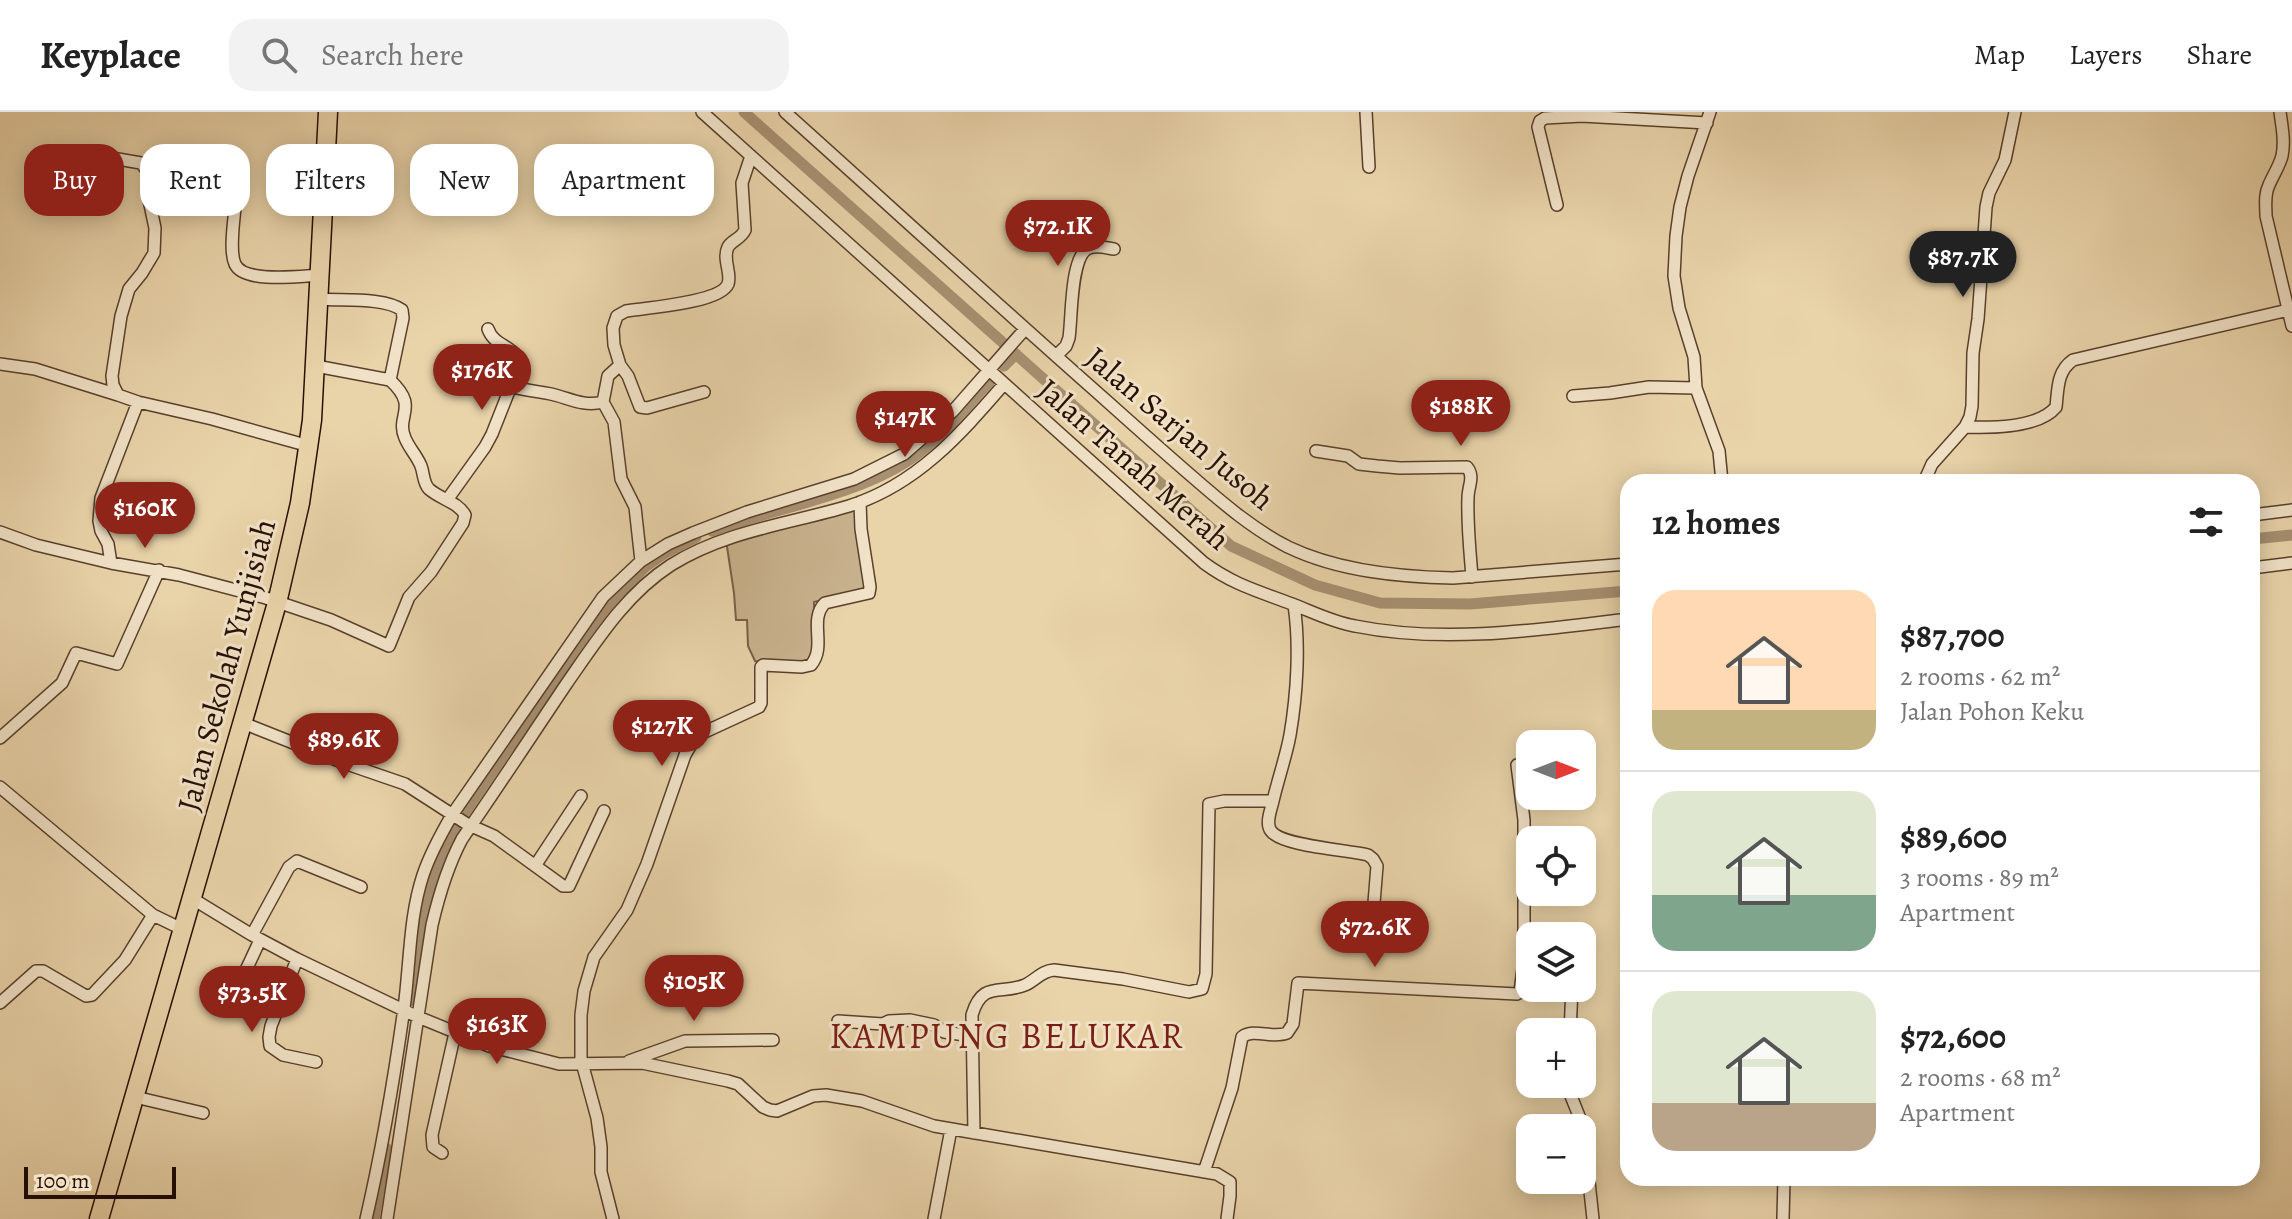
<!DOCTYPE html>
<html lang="en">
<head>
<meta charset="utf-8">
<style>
	body { margin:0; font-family:Alegreya,serif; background:#f2f2f2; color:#222; height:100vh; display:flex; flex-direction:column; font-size:30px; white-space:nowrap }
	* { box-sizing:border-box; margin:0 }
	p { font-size:26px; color:#767676 }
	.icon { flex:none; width:44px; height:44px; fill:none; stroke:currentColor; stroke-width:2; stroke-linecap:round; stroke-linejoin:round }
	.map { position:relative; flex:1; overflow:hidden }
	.side { position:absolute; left:1620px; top:362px; width:640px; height:712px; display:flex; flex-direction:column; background:#fff; border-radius:24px; box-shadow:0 4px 20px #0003 }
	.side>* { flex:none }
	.guide { position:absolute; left:24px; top:32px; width:760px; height:72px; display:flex; gap:16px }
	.needle { width:52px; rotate:90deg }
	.tools { position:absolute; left:1516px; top:618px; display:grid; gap:16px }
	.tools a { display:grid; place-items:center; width:80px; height:80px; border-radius:16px; background:#fff; box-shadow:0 4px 20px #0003; font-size:40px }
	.scale { position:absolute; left:24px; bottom:20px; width:152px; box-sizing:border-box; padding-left:8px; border:4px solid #270f03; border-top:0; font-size:22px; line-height:28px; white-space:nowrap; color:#270f03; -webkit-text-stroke:6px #f1e2c7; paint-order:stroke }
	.price { position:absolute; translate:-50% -68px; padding:0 18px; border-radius:28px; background:#8f2418; color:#fff; font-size:26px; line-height:52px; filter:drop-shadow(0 2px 4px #0008) }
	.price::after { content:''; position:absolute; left:50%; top:48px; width:24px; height:18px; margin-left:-12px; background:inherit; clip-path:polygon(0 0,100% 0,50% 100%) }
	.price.on { background:#222; color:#fff }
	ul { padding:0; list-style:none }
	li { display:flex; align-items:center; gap:24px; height:200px; padding:0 32px }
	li+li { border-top:2px solid #e0e0e0 }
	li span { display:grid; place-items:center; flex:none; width:224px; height:160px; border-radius:24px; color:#555 }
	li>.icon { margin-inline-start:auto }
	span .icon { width:96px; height:96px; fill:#fffc; stroke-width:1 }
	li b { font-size:34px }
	h2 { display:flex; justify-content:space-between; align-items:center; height:96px; padding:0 32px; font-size:34px }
	.pill { padding:0 28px; border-radius:24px; background:#fff; box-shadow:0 4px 20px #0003; font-size:28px; line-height:72px }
	.pill.on { background:#8f2418; color:#fff }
	header { display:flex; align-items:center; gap:48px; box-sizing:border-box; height:112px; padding:0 40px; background:#fff; border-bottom:2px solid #e0e0e0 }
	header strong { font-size:38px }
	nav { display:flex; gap:44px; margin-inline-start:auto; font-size:28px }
	.search { width:560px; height:72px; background:#f2f2f2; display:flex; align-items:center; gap:20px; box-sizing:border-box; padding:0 28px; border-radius:24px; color:#767676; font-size:30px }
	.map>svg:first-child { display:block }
</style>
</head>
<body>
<header>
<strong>Keyplace</strong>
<div class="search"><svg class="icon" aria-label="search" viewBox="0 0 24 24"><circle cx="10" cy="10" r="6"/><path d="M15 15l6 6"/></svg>Search here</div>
<nav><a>Map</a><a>Layers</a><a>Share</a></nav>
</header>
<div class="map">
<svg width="2292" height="1107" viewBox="0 0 2292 1107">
	<rect width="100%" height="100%" fill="#e9d3a9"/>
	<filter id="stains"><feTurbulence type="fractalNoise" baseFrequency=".0025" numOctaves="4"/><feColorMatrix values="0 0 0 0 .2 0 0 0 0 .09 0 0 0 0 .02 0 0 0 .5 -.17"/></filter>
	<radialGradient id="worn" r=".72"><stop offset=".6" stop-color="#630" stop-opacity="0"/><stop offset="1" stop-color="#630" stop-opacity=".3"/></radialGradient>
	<!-- green -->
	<path fill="#c8b28d" stroke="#786048" stroke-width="2" d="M854 393 866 476 814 490 815 534 807 550 755 549 748 534 747 508H736L734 481 726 428Z"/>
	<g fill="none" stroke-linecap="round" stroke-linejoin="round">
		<!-- canal -->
		<path stroke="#a79071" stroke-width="11" d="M744 0 1231 434 1315 473 1380 491 1470 492 1628 479
			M1004 254 1016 242
			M712 419C775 396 861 383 915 344 944 323 966 295 990 269
			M2252 427 2292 423
			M410 889C419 827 425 767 457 712L552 572 611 491 645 455 665 441 696 425
			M374 1107 386 1036"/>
		<defs>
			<path id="street" d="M702 0 1204 451C1234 473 1258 479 1292 492 1313 500 1332 510 1355 514 1444 532 1539 518 1628 507
				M785 0C893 97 1000 195 1109 291 1138 317 1166 342 1195 367 1225 393 1253 417 1288 435 1338 459 1398 465 1453 466L1628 452
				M1366 0 1369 55
				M1583 0 1582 4 1707 11
				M1710 0 1688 64 1680 95 1676 124 1674 164 1679 196 1694 245 1696 276 1719 339 1722 370
				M2280 0C2282 15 2285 29 2282 44 2279 55 2273 63 2269 73 2264 83 2266 94 2266 104L2292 214
				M106 45 141 51 150 62 149 88 155 116 154 141 142 161 129 177 121 204 112 264 113 273 118 283 138 290 212 307 309 334
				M1557 93 1538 15 1540 9 1545 6 1582 4
				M235 95C234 109 229 139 235 152 244 172 301 164 320 163
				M319 187C342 189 384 185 402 198L403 206 390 268
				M1056 244 1066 234 1069 226C1072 207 1070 143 1089 136 1096 133 1107 136 1114 137
				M0 252 35 257 118 283
				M620 253 608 264 603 290 614 310 621 367 635 395 641 449
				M511 274C527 279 536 279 551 282 569 286 583 295 603 290
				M704 280 647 296 640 295 628 264 620 253 614 233 613 216 617 204 626 199C645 196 720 191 728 172 732 161 722 147 728 135 732 128 741 127 745 118L742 71 751 44
				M1573 284 1610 281 1649 275 1696 276
				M1965 315C1991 316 2039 316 2056 295 2058 277 2057 259 2073 248L2288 198
				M1316 339 1348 344 1359 352 1377 354 1400 356 1467 355C1475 365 1468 374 1468 386 1467 412 1470 439 1472 465
				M1924 370 1932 352 1965 315 1970 305 1972 294 1973 241 1978 207 1986 95 1989 81 2005 48 2015 0
				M447 388 485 335 492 322 511 274 515 261V242C505 232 493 231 488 217
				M2252 403 2292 398
				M0 420 36 433 111 451 179 463 266 486 331 508 389 534 409 485 431 460 463 411 465 403C458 390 440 387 429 377 423 371 424 362 421 354 417 344 409 336 405 326 395 303 420 296 390 268L316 254
				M111 451 108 432 101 419 99 409 101 386 138 290
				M2252 456 2292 451
				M243 611 344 651 405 672 467 712 494 724 563 774H569L604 699
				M0 626 62 571 76 541 117 552 159 458
				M0 675 153 803 184 818
				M1273 689C1278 667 1286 645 1290 623 1297 582 1300 533 1294 493
				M535 754 581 684
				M193 787 252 823 297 847 418 905 489 934 559 952 642 951 728 969 738 972 763 995 770 998 777 999 813 984 826 983 862 989 934 1014 1217 1062 1230 1070V1084L1227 1107
				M252 823 289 755 297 749 361 775
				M297 847 271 914 269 925 270 934 283 943 316 950
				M0 891 36 859H43L86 884 92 883 125 848 153 803
				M227 899 260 828
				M838 909 883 912 889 909 910 908 934 913 944 920 972 924
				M1570 920 1572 876
				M629 949 685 929 773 928
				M1570 972 1571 984 1583 1014 1593 1107
				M135 985 203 1001
				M974 1021 972 903C982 868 1001 883 1025 873 1036 868 1041 859 1054 858L1123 867 1189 880 1202 877 1206 862 1209 692 1224 689H1273C1271 698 1265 711 1271 719 1281 734 1348 738 1368 743L1373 747 1377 754 1373 803 1379 806 1416 809
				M442 1041 433 1035 432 1023 455 921
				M1204 1060 1232 976 1242 925C1254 916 1272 927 1287 921L1293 912 1298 871 1517 882 1520 880 1524 849V708L1517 653
				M366 1107C382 1038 394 967 404 896 410 853 409 805 423 763 430 742 441 722 452 703L603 485 641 449 668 432 693 421 747 400 854 367 904 342 953 299 1025 217
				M387 1107 432 813C439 783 447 755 462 727 498 675 532 623 567 571 597 528 626 482 671 453 725 419 789 412 849 394 916 373 960 323 1004 272
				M613 1107 601 1060V1035L597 1006 581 947V903L584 879 594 845 627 798 647 752 685 643 696 624 759 595 761 591V555L763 553 802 555 811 553C827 534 808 508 825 491L869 481 870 475 861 417 860 390
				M934 1107 951 1017
				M1783 1107 1784 1066"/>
			<path id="primary" d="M99 1107 277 491 300 391 312 308 328 0"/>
		</defs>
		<!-- street casing -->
		<use href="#street" stroke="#58402c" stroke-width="14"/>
		<!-- primary casing -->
		<use href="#primary" stroke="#270f03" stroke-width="21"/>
		<!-- street -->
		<use href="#street" stroke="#f1e2c7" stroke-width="11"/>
		<!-- primary -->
		<use href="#primary" stroke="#e9d3a9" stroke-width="18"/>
	</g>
	<g text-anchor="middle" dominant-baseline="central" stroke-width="6" stroke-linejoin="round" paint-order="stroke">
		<!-- street labels -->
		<g font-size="32" fill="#270f03" stroke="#f1e2c7">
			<text transform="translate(1180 316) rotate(40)">Jalan Sarjan Jusoh</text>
			<text transform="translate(1134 352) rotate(41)">Jalan Tanah Merah</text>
			<text transform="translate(226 553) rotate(-75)">Jalan Sekolah Yunjisiah</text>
		</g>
		<!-- quarter labels -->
		<g font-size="36" letter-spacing="2" fill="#7a1f14" stroke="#f1e2c7">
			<text x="1007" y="923">KAMPUNG BELUKAR</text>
		</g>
	</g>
	<rect width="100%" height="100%" filter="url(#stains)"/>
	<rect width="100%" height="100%" fill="url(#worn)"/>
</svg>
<div class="tools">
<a><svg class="needle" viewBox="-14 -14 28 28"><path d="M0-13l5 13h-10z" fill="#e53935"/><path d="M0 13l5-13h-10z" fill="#767676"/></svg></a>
<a><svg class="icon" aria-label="locate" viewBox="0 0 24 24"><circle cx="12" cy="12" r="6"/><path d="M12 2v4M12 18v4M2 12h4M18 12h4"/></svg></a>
<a><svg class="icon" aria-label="layers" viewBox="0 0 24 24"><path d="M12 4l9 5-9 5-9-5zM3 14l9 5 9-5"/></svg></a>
<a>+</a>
<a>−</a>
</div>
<div class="scale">100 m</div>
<b class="price" style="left:1058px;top:156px">$72.1K</b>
<b class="price on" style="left:1963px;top:187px">$87.7K</b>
<b class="price" style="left:482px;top:300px">$176K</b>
<b class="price" style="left:1461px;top:336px">$188K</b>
<b class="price" style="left:905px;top:347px">$147K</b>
<b class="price" style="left:145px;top:438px">$160K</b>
<b class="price" style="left:662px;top:656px">$127K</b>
<b class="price" style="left:344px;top:669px">$89.6K</b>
<b class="price" style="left:1375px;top:857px">$72.6K</b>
<b class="price" style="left:694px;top:911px">$105K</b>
<b class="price" style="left:252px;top:922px">$73.5K</b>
<b class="price" style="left:497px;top:954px">$163K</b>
<div class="guide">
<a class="pill on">Buy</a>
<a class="pill">Rent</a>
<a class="pill">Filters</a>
<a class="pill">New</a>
<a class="pill">Apartment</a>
</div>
<section class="side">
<h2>12 homes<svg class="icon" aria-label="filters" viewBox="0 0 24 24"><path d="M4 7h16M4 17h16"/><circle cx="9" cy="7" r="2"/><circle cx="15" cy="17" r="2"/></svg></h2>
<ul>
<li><span style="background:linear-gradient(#ffd9b3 75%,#c2b280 0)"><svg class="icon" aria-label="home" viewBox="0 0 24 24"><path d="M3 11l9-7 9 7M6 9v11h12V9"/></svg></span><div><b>$87,700</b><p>2 rooms · 62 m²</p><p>Jalan Pohon Keku</p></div></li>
<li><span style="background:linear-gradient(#dfe7d0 65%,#7fa58c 0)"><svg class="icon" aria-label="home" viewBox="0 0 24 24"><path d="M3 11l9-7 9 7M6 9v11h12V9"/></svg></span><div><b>$89,600</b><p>3 rooms · 89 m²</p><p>Apartment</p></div></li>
<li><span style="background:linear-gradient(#dfe7d0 70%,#b9a48a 0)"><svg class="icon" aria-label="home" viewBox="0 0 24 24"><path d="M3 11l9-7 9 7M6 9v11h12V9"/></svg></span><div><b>$72,600</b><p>2 rooms · 68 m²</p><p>Apartment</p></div></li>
</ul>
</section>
</div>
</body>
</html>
